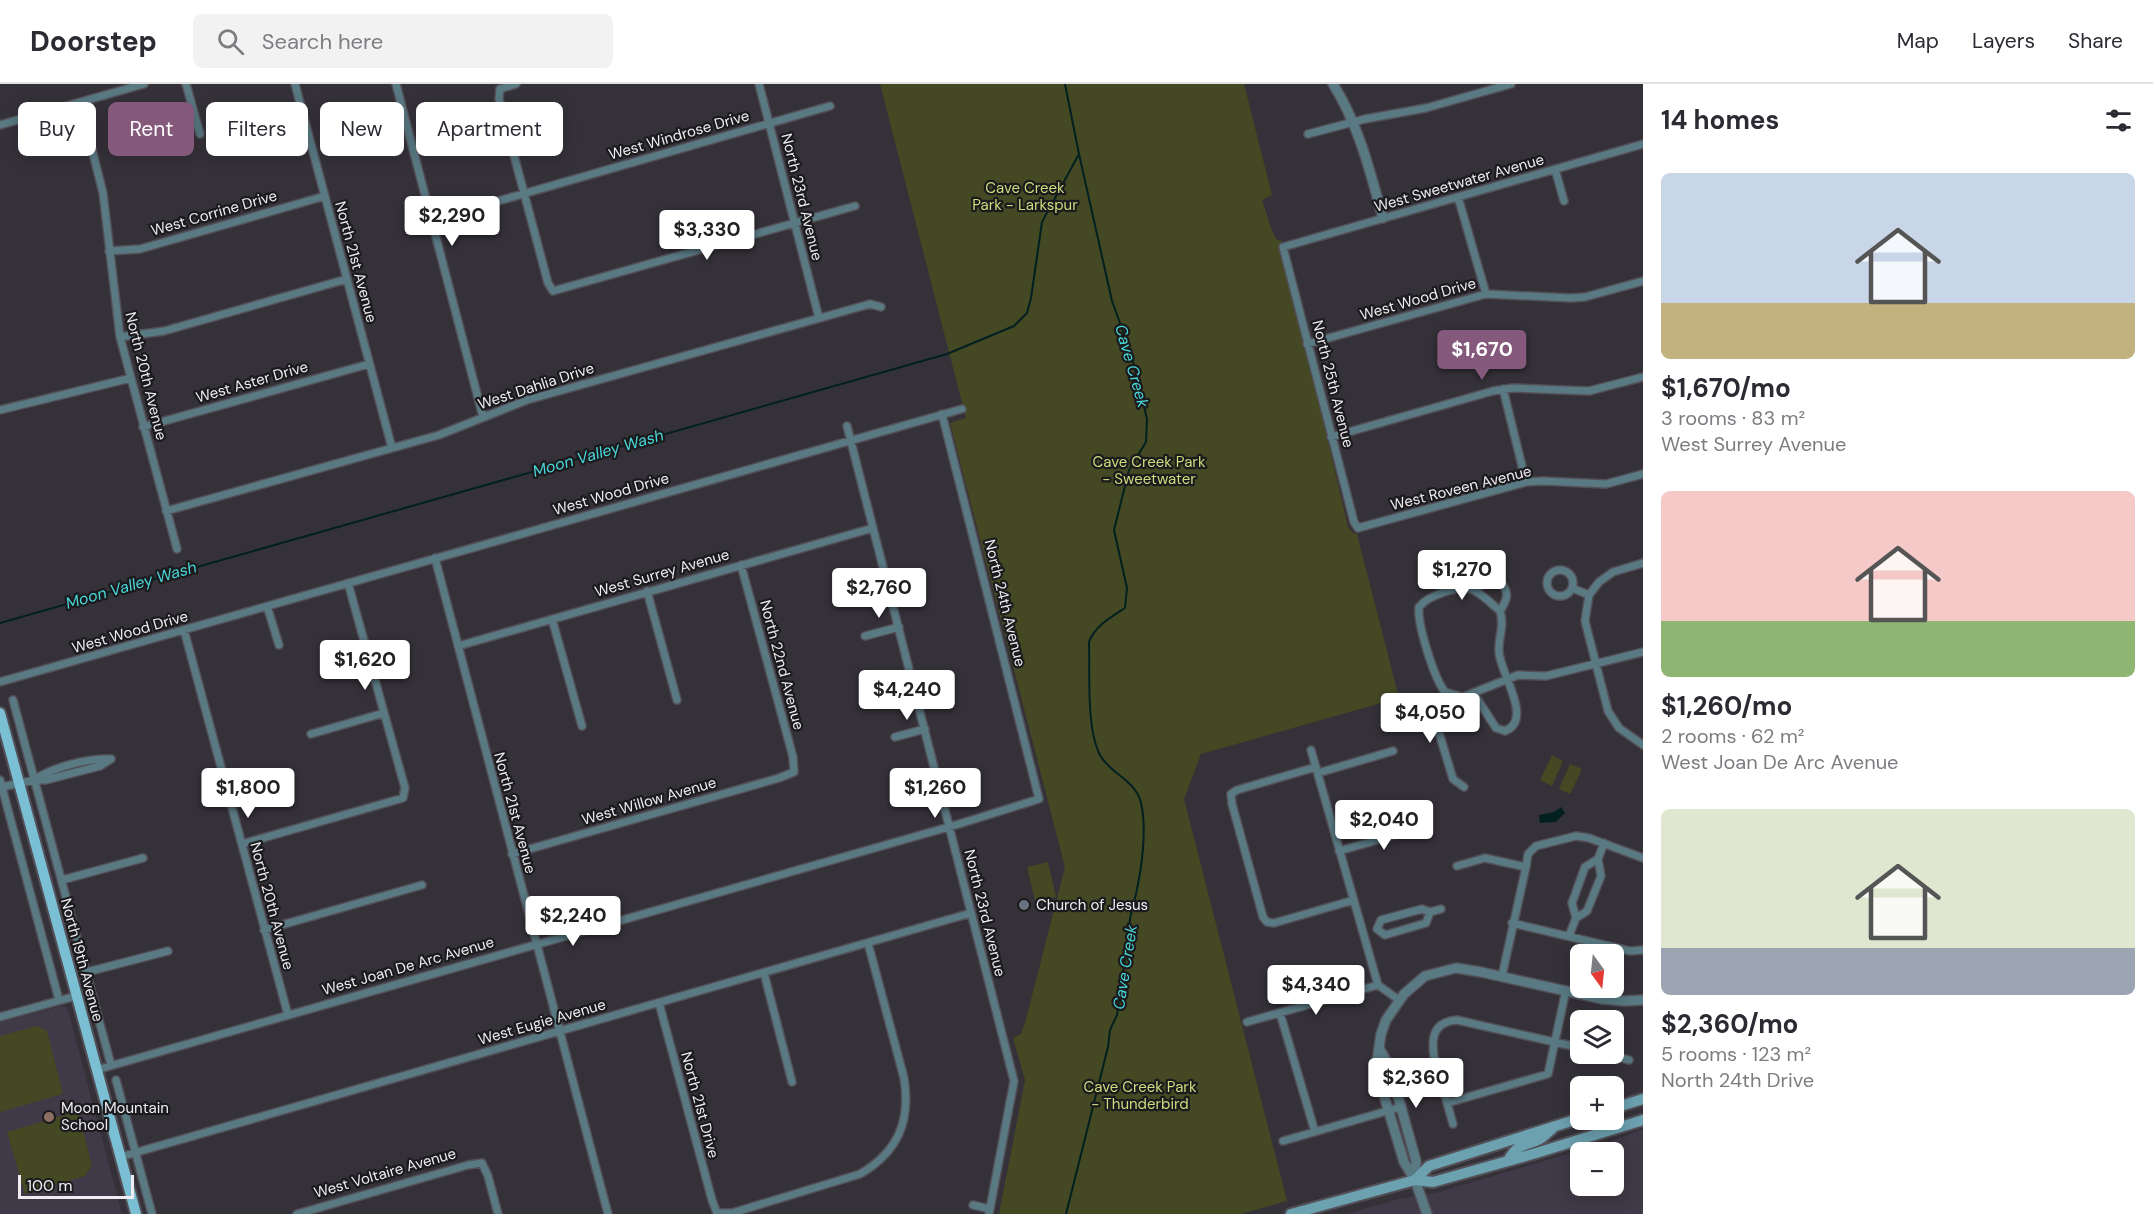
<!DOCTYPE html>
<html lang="en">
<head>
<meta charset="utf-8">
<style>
	body { margin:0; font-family:"DM Sans",sans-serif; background:#f2f2f3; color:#2b2b33; height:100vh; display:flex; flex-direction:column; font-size:22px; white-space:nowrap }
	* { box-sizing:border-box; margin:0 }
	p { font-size:20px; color:#7c7c81 }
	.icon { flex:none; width:33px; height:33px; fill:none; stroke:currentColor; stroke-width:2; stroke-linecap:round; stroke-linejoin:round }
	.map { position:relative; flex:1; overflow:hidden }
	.side { display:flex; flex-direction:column; background:#fff; width:510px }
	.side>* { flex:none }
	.guide { position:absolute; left:18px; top:18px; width:570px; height:54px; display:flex; gap:12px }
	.needle { width:39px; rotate:165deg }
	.controls { position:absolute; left:1570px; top:860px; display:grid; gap:12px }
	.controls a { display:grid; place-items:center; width:54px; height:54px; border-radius:9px; background:#fff; box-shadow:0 3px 15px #0003; font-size:30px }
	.scale { position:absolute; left:18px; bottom:15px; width:116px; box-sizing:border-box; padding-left:6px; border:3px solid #efedf2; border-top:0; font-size:16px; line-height:21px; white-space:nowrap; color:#efedf2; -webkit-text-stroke:4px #1b1a1d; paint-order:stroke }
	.price { position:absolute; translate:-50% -51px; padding:0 14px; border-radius:6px; background:#fff; color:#222; font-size:20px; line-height:39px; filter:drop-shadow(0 2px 3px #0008) }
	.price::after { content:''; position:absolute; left:50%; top:36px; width:18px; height:14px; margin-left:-9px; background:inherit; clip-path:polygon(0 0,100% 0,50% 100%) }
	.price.on { background:#85597c; color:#fff }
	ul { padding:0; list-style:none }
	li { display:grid; align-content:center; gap:12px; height:318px; padding:0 18px }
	li span { display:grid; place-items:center; height:186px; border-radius:9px; color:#555 }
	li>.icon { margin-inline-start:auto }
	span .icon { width:108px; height:108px; fill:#fffc; stroke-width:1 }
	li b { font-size:26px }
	h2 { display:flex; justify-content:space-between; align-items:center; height:72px; padding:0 18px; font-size:26px }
	.chip { padding:0 21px; border-radius:9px; background:#fff; box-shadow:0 3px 15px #0003; font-size:21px; line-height:54px }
	.chip.on { background:#85597c; color:#fff }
	header { display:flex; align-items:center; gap:36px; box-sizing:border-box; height:84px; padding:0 30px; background:#fff; border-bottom:2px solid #e1e1e2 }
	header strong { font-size:28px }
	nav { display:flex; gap:33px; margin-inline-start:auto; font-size:21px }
	.search { width:420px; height:54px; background:#f2f2f3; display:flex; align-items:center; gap:15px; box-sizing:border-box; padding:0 21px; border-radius:9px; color:#7c7c81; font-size:22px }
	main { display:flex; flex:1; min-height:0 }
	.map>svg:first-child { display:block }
</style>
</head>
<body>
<header>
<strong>Doorstep</strong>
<div class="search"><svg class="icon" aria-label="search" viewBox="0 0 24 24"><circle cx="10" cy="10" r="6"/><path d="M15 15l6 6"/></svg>Search here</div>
<nav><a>Map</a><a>Layers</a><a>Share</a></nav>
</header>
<main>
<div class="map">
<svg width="1643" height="1130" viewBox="0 0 1643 1130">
	<rect width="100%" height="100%" fill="#353139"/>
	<!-- built -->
	<path fill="#403947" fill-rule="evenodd" d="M62 922 66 923 69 930 122 1130H0V938Z
		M1643 1045V1130H1346L1399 1115 1439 1108 1609 1058ZM1581 1068H1614V1101H1581Z"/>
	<!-- green -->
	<path fill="#444823" d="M880 0H1244L1272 111 1262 116C1266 125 1271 150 1277 156H1281L1348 443 1353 449 1357 450 1399 614 1201 670 1184 715 1287 1117 1241 1130H999L1025 996 1013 954 1021 950 1025 939 1065 783 950 339 966 334Z
		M1552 671 1563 677 1552 702 1540 696Z
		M1570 680 1582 685 1570 710 1559 705Z
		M1048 778 1056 813 1035 817 1027 783Z
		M37 942 47 947 63 1010 0 1028V952Z
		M78 1027 92 1082 85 1092 25 1110 7 1048Z"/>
	<!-- water -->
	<path fill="#022020" d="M1561 723 1565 729 1556 738 1540 739 1539 731 1554 728Z"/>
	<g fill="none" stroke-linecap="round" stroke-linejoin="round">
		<!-- stream -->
		<path stroke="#022020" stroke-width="2" d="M1065 0 1079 70 1112 217 1131 269 1147 335 1146 358 1129 386 1114 446 1127 504 1125 524C1111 533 1095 542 1089 558 1090 589 1086 644 1100 671 1110 690 1136 696 1141 719 1147 745 1142 783 1136 810 1133 822 1129 833 1129 846L1117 931 1110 946 1108 963 1066 1130
			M0 539 947 270 1014 242 1027 229 1031 214 1042 138 1079 70"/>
		<defs>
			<path id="minor" d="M186 0 200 50
				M295 0 392 364
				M396 0 483 333
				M516 0 500 5 499 15 548 199 553 207 855 122
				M759 0 819 234
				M80 18 103 109 120 253 177 465
				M0 41 144 0
				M1308 50 1365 35 1426 24 1511 0
				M1643 60 1283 163 1354 438 1358 444 1526 398 1543 397 1606 400 1643 390
				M1555 85 1564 117
				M1458 113 1486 210
				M432 136 830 22
				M109 167 140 165 325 112
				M120 253 164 247 347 195
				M1307 260 1486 210 1571 214 1585 213 1643 197
				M1503 305 1526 398
				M0 326 131 294
				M847 342 1014 997 989 1130
				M143 343 369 280
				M1331 353 1493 307 1513 304 1589 307 1643 293
				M166 427 439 351 527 316 870 220 881 223
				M435 474 608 1130
				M1643 479 1613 488 1599 498 1589 511 1585 537 1608 627 1619 644 1643 661
				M1547 499a13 13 0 1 1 26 0a13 13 0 1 1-26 0Z
				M1572 504 1589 511
				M647 507 677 616
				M1476 507C1483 498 1489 493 1501 499 1510 509 1507 516 1500 527
				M267 522 279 561
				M1500 527C1492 520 1482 510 1473 506 1460 500 1427 512 1419 523 1417 540 1434 594 1445 608L1463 613 1518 591 1546 592 1643 568
				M552 535 582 642
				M184 546 288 931
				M865 552 899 543
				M458 562 873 444
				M0 598 962 325
				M1445 608 1437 623 1436 639 1453 695 1464 703
				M1474 610 1496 644 1505 647C1534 636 1500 589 1499 568 1498 553 1505 542 1500 527
				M13 616 111 981
				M311 650 384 629
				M895 653 925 645
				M1311 666 1378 901 1399 916
				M1316 683 1237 706 1231 710 1232 720 1263 833 1267 838 1274 839 1354 816
				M1318 689 1393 667
				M0 696 59 916
				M34 696C53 683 88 674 111 675
				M2 703 34 696H46L100 682 111 675
				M242 760 403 714 405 704 348 499
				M1339 767 1422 743
				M512 770 779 694 794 688 793 673 741 481
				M1457 782 1485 774 1526 783 1528 770 1536 762 1576 752 1589 754 1643 774
				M62 796 143 774
				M1576 834 1572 819 1585 783 1598 775
				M1512 839 1630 867 1643 866
				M1377 845 1381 836 1422 825 1430 828 1441 825
				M1377 845 1385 851 1426 839 1430 828
				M264 846 422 801
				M1569 852 1576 834 1587 827 1601 792 1598 775 1604 759
				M87 888 168 867
				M764 889 792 998
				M1502 892 1526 783
				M659 919 712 1116 717 1129H732L860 1090C898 1068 911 1037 904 994L868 859
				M1280 929 1315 1048
				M0 933 76 912
				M1247 938 1378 901
				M1601 969 1629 976
				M96 986 959 740 1039 715 942 330
				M116 996 152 1130
				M1447 1019 1548 990 1566 906
				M1453 1040 1434 973C1431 952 1434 938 1457 936L1581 964
				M1283 1057 1401 1023
				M120 1073 971 829
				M973 1121 990 1125
				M297 1130 468 1081 482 1079 488 1092 498 1130"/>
			<path id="tertiary" d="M1333 0C1359 41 1370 88 1383 134
				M1379 964 1389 982 1401 1023 1416 1077 1415 1096
				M1427 1130 1415 1096 1404 1078 1376 985 1381 950 1386 936 1404 910 1425 892 1456 884 1481 888 1602 915 1624 917 1643 916"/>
			<path id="secondary" d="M1614 1024 1643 1015
				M1508 1077C1517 1059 1524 1063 1540 1055 1544 1053 1548 1048 1552 1045
				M1415 1096 1429 1082 1581 1034
				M1291 1130 1415 1096 1433 1098 1533 1070 1643 1036"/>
			<path id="primary" d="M0 629 136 1130"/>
		</defs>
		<!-- minor casing -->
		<use href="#minor" stroke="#534f57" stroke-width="10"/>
		<!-- tertiary casing -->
		<use href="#tertiary" stroke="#534f57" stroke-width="12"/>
		<!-- secondary casing -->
		<use href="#secondary" stroke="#534f57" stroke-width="14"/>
		<!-- primary casing -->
		<use href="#primary" stroke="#534f57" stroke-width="14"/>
		<!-- minor -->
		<use href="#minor" stroke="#597983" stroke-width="7"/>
		<!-- tertiary -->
		<use href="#tertiary" stroke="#597983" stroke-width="9"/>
		<!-- secondary -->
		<use href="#secondary" stroke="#6ca1b0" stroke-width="10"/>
		<!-- primary -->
		<use href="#primary" stroke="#7abfd3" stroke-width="10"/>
	</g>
	<!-- markers -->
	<circle fill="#6b7280" stroke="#1b1a1d" stroke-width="2" cx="1024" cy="821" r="6"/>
	<circle fill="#8d6e63" stroke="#1b1a1d" stroke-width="2" cx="49" cy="1033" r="6"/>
	<g text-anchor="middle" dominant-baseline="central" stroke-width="4.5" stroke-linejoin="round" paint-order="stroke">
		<!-- street labels -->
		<g font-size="15" fill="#efedf2" stroke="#1b1a1d">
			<text transform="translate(679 51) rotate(-16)">West Windrose Drive</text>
			<text transform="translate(1459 99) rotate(-16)">West Sweetwater Avenue</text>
			<text transform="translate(802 113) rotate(76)">North 23rd Avenue</text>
			<text transform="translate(214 129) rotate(-16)">West Corrine Drive</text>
			<text transform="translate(356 178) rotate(75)">North 21st Avenue</text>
			<text transform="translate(1418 215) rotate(-16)">West Wood Drive</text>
			<text transform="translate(146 292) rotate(76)">North 20th Avenue</text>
			<text transform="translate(252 298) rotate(-16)">West Aster Drive</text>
			<text transform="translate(1333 300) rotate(76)">North 25th Avenue</text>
			<text transform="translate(536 302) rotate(-18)">West Dahlia Drive</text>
			<text transform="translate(1461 404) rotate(-14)">West Roveen Avenue</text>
			<text transform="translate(611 410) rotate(-16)">West Wood Drive</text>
			<text transform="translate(662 489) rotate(-16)">West Surrey Avenue</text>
			<text transform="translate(1005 519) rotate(76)">North 24th Avenue</text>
			<text transform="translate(130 548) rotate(-16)">West Wood Drive</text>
			<text transform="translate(782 581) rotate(75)">North 22nd Avenue</text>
			<text transform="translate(649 717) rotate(-16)">West Willow Avenue</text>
			<text transform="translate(515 729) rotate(75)">North 21st Avenue</text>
			<text transform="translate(272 822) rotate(75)">North 20th Avenue</text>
			<text transform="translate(985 829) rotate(76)">North 23rd Avenue</text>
			<text transform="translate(82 876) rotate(75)">North 19th Avenue</text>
			<text transform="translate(408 882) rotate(-16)">West Joan De Arc Avenue</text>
			<text transform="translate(542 938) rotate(-16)">West Eugie Avenue</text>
			<text transform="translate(700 1021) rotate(75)">North 21st Drive</text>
			<text transform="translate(385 1089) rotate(-16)">West Voltaire Avenue</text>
		</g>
		<!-- park labels -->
		<g font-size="15" fill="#cfdb7e" stroke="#1b1a1d">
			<text x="1025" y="104">Cave Creek<tspan x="1025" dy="17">Park - Larkspur</tspan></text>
			<text x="1149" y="378">Cave Creek Park<tspan x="1149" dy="17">- Sweetwater</tspan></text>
			<text x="1140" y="1003">Cave Creek Park<tspan x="1140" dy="17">- Thunderbird</tspan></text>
		</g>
		<!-- poi labels -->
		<g font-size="15" fill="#efedf2" stroke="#1b1a1d" text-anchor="start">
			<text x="1036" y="821">Church of Jesus</text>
			<text x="61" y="1024">Moon Mountain<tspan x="61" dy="17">School</tspan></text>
		</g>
		<!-- water labels -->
		<g font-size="16" font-style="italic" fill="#4ad7d9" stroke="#1b1a1d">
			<text transform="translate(1132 282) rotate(74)">Cave Creek</text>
			<text transform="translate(598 369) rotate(-16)">Moon Valley Wash</text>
			<text transform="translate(131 501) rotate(-16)">Moon Valley Wash</text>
			<text transform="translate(1125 883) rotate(-81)">Cave Creek</text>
		</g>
	</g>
</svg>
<div class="controls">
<a><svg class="needle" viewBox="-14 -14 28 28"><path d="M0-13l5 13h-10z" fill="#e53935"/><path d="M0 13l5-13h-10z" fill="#7c7c81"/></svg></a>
<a><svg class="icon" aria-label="layers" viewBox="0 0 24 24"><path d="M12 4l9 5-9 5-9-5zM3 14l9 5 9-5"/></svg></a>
<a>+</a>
<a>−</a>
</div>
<div class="scale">100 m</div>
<b class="price" style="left:452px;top:163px">$2,290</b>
<b class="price" style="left:707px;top:177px">$3,330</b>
<b class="price on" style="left:1482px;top:297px">$1,670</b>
<b class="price" style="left:1462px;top:517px">$1,270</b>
<b class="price" style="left:879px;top:535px">$2,760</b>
<b class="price" style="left:365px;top:607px">$1,620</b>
<b class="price" style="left:907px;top:637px">$4,240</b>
<b class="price" style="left:1430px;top:660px">$4,050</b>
<b class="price" style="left:248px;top:735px">$1,800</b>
<b class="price" style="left:935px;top:735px">$1,260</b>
<b class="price" style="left:1384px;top:767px">$2,040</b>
<b class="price" style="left:573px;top:863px">$2,240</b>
<b class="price" style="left:1316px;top:932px">$4,340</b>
<b class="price" style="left:1416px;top:1025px">$2,360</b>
<div class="guide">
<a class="chip">Buy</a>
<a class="chip on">Rent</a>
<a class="chip">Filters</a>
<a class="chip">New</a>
<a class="chip">Apartment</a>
</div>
</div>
<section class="side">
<h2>14 homes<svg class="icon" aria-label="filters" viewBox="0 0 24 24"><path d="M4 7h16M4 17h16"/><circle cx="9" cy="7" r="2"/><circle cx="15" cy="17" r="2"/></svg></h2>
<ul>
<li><span style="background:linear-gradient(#c9d6e8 70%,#c2b280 0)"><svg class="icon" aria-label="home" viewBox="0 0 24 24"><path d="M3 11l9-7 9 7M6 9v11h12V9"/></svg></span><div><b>$1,670/mo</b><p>3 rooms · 83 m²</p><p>West Surrey Avenue</p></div></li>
<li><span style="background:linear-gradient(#f6c9c9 70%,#8fb573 0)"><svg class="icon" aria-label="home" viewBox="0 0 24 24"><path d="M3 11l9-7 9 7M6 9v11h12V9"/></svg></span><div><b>$1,260/mo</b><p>2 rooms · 62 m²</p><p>West Joan De Arc Avenue</p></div></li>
<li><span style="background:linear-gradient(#dfe7d0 75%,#9aa5b1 0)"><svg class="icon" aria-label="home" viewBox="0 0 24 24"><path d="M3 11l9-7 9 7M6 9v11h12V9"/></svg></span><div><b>$2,360/mo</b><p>5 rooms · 123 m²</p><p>North 24th Drive</p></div></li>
</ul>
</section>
</main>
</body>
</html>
